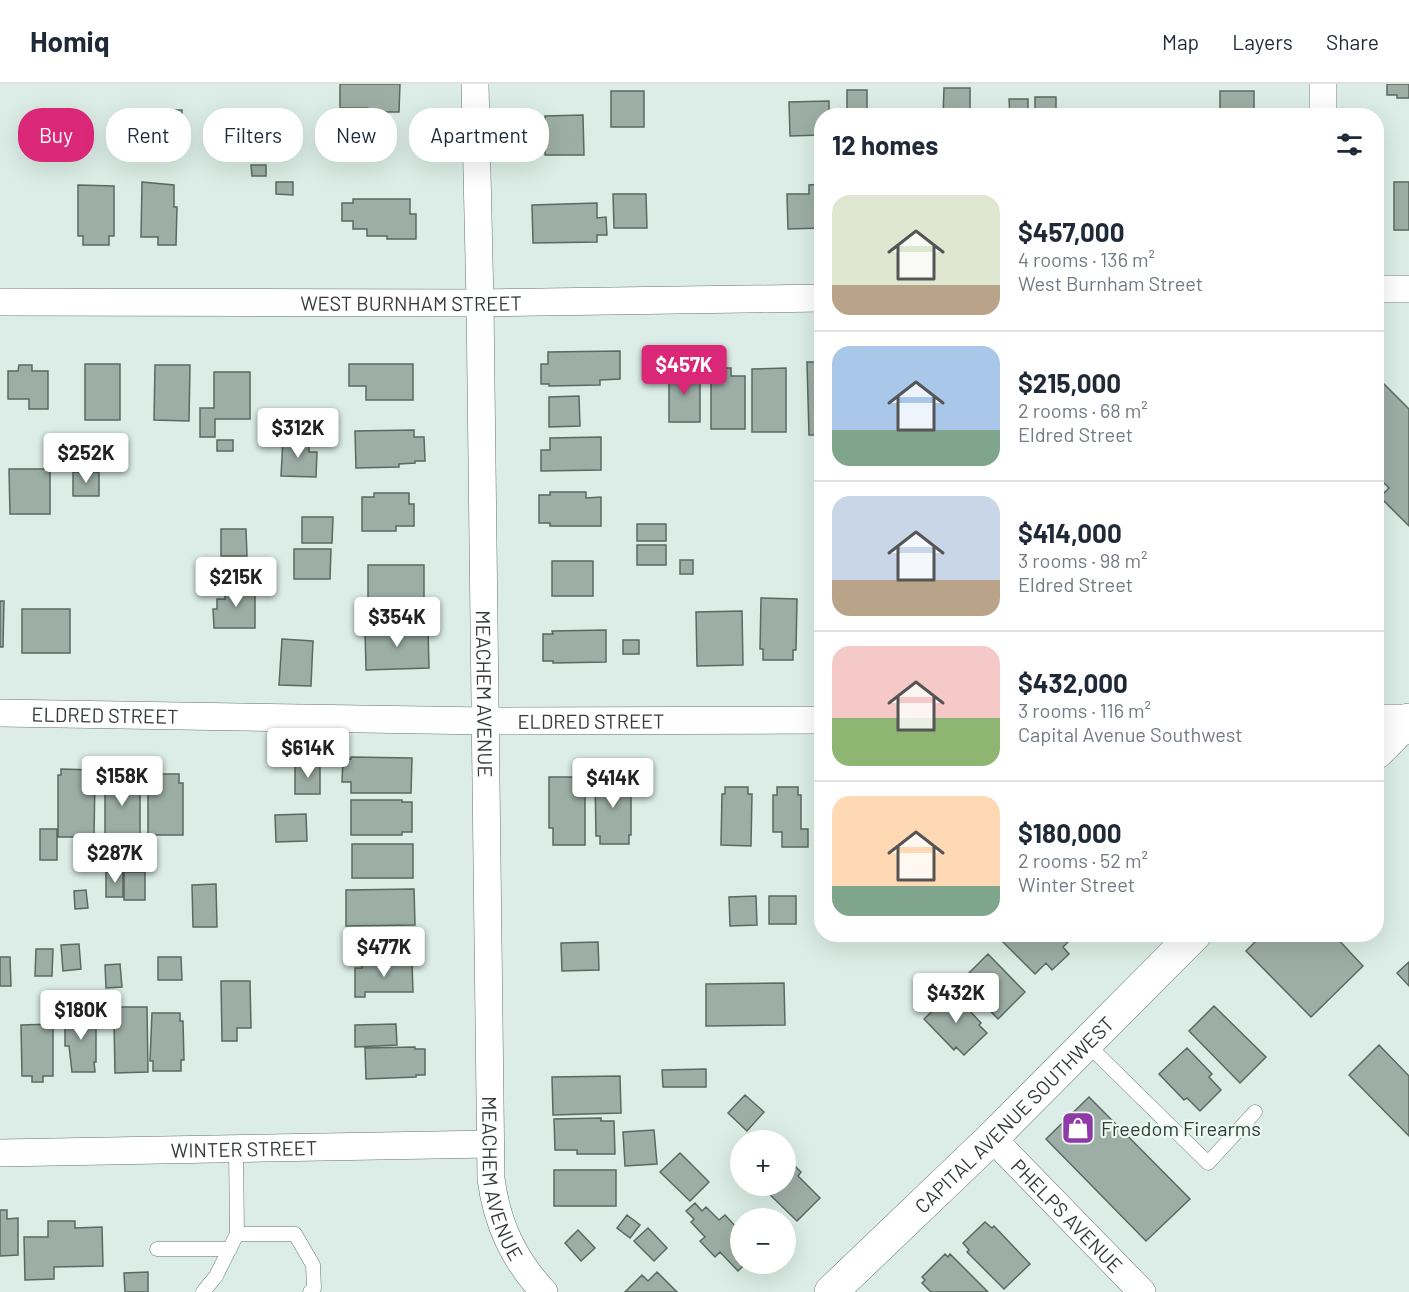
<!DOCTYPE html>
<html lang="en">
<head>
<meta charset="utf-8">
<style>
	body { margin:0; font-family:Barlow,sans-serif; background:#f6f6f7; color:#1f2937; height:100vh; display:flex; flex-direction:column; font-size:22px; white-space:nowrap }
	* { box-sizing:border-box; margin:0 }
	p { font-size:20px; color:#747a83 }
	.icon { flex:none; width:33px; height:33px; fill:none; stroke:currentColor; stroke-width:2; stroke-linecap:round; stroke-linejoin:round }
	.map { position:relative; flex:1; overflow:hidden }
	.sheet { position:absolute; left:814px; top:24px; width:570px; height:834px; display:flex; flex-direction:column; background:#fff; border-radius:24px; box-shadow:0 6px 24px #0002 }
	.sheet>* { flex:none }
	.guide { position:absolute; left:18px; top:24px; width:570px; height:54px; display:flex; gap:12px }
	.tools { position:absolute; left:730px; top:1046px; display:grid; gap:12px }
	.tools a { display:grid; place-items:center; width:66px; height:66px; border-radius:50%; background:#fff; box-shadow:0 6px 24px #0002; font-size:30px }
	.price { position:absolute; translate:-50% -51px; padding:0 14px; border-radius:6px; background:#fff; color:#222; font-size:20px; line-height:39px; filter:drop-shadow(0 2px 3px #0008) }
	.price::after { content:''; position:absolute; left:50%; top:36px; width:18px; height:14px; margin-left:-9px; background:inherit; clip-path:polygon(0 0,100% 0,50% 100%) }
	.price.current { background:#db2777; color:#fff }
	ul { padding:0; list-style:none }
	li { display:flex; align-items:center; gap:18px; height:150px; padding:0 18px }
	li+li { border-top:2px solid #e0e1e3 }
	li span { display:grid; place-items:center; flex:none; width:168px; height:120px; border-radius:18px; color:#555 }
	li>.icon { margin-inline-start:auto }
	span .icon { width:72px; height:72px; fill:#fffc; stroke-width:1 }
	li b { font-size:26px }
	h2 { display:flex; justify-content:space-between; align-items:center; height:72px; padding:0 18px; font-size:26px }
	.chip { padding:0 21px; border-radius:24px; background:#fff; box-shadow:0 6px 24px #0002; font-size:21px; line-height:54px }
	.chip.current { background:#db2777; color:#fff }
	header { display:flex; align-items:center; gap:36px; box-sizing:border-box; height:84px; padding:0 30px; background:#fff; border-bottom:2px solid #e0e1e3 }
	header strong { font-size:28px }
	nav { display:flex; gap:33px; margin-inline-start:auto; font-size:21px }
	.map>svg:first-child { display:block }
</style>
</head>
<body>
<header>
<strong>Homiq</strong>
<nav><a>Map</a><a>Layers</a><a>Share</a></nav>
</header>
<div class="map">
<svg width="1409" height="1208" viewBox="0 0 1409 1208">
	<rect width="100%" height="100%" fill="#dbede6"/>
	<!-- building -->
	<path fill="#9daea7" stroke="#5a6962" stroke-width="1.5" d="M340 0H400L399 28H367V24H340Z
		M1387 0H1409V14H1397V11H1387Z
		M944 4H970V32H943Z
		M847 6H867V32H847Z
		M611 7H644V43H611Z
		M1220 7H1254V32H1220Z
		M1035 13H1056V32H1035Z
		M1009 15H1028V32H1010Z
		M829 17V32H822V51L790 52 789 18Z
		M164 26H182V40L164 41Z
		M583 31 584 71H545V66H538L537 36H545V32Z
		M251 81H266V92H252Z
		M142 98 174 101V123H177L176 161H158V153H141Z
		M276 98H293V111L276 110Z
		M1394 98H1409V146H1394Z
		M822 100V144L788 145 787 110H809V101Z
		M78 101 114 102V152H109V161H83V152H78Z
		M613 110H646L647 144H614Z
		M353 115H410V130H416V155H387V152H367V145H353V137H342V119H353Z
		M597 119V134L606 133 607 151H597V158L533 159 532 121Z
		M620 267V295L600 296V301L549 302V300H541V280H548V268Z
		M807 278H822V351H809Z
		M85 280H120V336H85Z
		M349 280H413V316H366V302H349Z
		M19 281H32V287H48V325H29V315H8V287H18Z
		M155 281H190L189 337 154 336Z
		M711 284H731V292H745V345H711Z
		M786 284V348H752V285Z
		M669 286H700V338H669Z
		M214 288H250V335H215V353H200V324H214Z
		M1377 293 1409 325V442L1380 413 1389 404 1377 392Z
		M579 312 580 342 549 343V313Z
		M414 346V353H424L425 377H415V379L399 380V383L356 384 355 347Z
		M601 353V386L541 387V366H550V354Z
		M283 355 309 356V368H317L316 393 281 392Z
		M217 356H233V367H217Z
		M9 385H50V430H10Z
		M73 388H99V412H73Z
		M550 408H586V414L601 413V442H550V439H539V411H550Z
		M374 409H409V420H414V442H396V447H362V413H374Z
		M302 433H333L332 459H302Z
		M637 440H666V457H637Z
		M221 445H246L247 472H221Z
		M637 461H666V481H637Z
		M294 465H331L330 495H294Z
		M680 476H693V490H680Z
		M552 477H593V512H552Z
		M368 481H424V514H368Z
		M225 502H255V544H214L213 525H217V515H225Z
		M761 514 797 515 796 566H793V576H763V565H760Z
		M816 514H822V575H816Z
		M0 517H4L3 563H0Z
		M22 525H70V569H22Z
		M742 527 743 581 697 582 696 528Z
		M428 543 429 584 366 586 365 545Z
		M606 546V578L553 579V577H543V550H553L552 547Z
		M282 555 313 557 311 602 279 601Z
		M623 556H639V570H623Z
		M351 673 412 674 411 709H351V698H342L343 675H351Z
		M295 680H320V710H295Z
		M61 685 93 686V692H95L94 753H58V691H61Z
		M151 690H179V699H183V751H148V699H151Z
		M108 692H136V700H140V752H105V700H108Z
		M595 692H631V751H629V760H600V752H596Z
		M549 693H585V761H553V744H549Z
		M725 703H748V710H752L751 762 721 761 722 710H725Z
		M777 703H798V711H801V745H808V763H782V748H773V711H777Z
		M351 716H402V718H412V748H402V751H351Z
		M306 730 307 757 276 758 275 731Z
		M40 745H57V776H40Z
		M352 760H413V794H352Z
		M106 788H123V813H106Z
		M124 788H145V816H124Z
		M216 800 217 843H193L192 801Z
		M414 805 415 841 346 842V806Z
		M86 806 88 824 75 825 74 807Z
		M756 812 757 841 730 842 729 813Z
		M769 812H796V840H769Z
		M1003 850H1071L1073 853 1063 863 1069 870 1052 886 1046 879 1035 890 999 854Z
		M1263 850H1333L1363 882 1311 933 1246 867Z
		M598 858 599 886 562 887 561 859Z
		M79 860 81 885 63 887 61 861Z
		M36 865H53L52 892H35Z
		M988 870 1025 908 998 935 961 897Z
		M0 873H10L11 902H0Z
		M158 873H181L182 896H158Z
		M1409 878V902L1397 889Z
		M361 879H412L413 908H365V913H355V884H362Z
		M120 880 122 903 106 904 105 881Z
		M221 897H250L251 944H237V957H222Z
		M784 899 785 941 706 942V900Z
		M952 908 981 939 979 941 987 949 964 971 956 963 954 966 924 935Z
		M1214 922 1266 973 1240 999 1189 947Z
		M118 923H147L148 988 115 989 114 937 119 936Z
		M96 928V978H94L95 988H72L69 962H65V929Z
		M152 929H180V937H183L184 976H181V987H153V977H150Z
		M53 940V992H43V998H32V992H22L21 941Z
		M396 940 397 961 355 963V941Z
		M1379 961 1409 992V1052L1349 991Z
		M415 963V965H425V991H416V993L366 995 365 964Z
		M1187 964 1212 990 1209 993 1221 1006 1200 1027 1187 1014 1184 1016 1159 990Z
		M706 985V1003H663L662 986Z
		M620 992 621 1029 553 1031 552 993Z
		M745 1011 764 1028 747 1047 728 1029Z
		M1089 1013 1190 1115 1146 1157 1046 1055Z
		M601 1034V1037H614L615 1070H577V1066H555L554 1035Z
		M654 1046 657 1080 625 1082 623 1048Z
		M680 1069 709 1098 690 1117 660 1088Z
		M786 1073 801 1088 798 1092 820 1114 797 1137 760 1101H786Z
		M554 1086H616V1122H554Z
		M695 1119 702 1127 706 1123 719 1136 725 1131 741 1148V1179H746L738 1187 720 1168 715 1173 700 1157 705 1153 691 1138 694 1135 686 1127Z
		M0 1126H7V1135L18 1134V1171L0 1172Z
		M627 1131 640 1141 630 1154 617 1144Z
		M48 1137H75V1144L102 1143 103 1182 54 1183V1195L25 1196 24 1153H48Z
		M985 1138 992 1144 994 1142 1030 1180 1004 1205 967 1168 969 1166 963 1159Z
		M648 1144 667 1164 654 1177 634 1157Z
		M578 1146 595 1164 581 1177 565 1159Z
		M945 1170 948 1173 950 1170 988 1208H931L922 1199 925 1196 922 1193Z
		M148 1188V1208H125L124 1189Z
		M657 1188 677 1208H625L642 1191 648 1197Z"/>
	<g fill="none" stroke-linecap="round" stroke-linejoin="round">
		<defs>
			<path id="lane" d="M1086 959 1208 1079 1255 1028
				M237 1150H295L313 1181 314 1204 310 1208
				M157 1165H230
				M203 1208 216 1192 237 1150 236 1065"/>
			<g id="street">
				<path id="s1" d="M475 0 480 219 491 1095C497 1139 513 1175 544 1208"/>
				<path d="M1323 0V32"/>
				<path d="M1377 205H1409"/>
				<path id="s2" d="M0 218 480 219 822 214"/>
				<path id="s3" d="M0 629 486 637 822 636"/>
				<path d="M1377 634H1409"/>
				<path id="s4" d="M992 1054 1142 1208"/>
				<path id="s5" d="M0 1069 490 1060"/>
			</g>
			<g id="secondary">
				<path d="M1377 668 1409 636"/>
				<path id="s6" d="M831 1208 992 1054 1195 850"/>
			</g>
		</defs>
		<!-- lane casing -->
		<use href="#lane" stroke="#65756e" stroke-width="15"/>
		<!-- street casing -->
		<use href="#street" stroke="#65756e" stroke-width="28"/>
		<!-- secondary casing -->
		<use href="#secondary" stroke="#65756e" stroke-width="34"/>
		<!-- lane -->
		<use href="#lane" stroke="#fff" stroke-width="14"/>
		<!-- street -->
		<use href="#street" stroke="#fff" stroke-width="27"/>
		<!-- secondary -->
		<use href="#secondary" stroke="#fff" stroke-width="33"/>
	</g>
	<!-- icons -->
	<defs>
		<symbol id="shop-square" viewBox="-11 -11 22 22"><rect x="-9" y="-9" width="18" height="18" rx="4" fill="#903aa7" stroke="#e9faf3"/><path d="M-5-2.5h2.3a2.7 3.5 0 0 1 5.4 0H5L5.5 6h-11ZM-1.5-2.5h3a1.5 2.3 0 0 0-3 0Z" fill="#fff"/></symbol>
	</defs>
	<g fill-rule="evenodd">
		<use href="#shop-square" x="1059" y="1025" width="38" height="38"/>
	</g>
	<g text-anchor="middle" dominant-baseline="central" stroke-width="4.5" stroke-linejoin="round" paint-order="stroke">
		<!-- street labels -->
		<g font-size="20" fill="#353b39" stroke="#e9faf3">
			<text stroke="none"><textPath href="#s2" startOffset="411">WEST BURNHAM STREET</textPath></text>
			<text stroke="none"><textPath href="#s1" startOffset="610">MEACHEM AVENUE</textPath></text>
			<text stroke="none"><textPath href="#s3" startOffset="105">ELDRED STREET</textPath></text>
			<text stroke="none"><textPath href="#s3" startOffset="591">ELDRED STREET</textPath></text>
			<text stroke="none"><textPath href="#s6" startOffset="255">CAPITAL AVENUE SOUTHWEST</textPath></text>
			<text stroke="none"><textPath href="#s5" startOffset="244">WINTER STREET</textPath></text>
			<text stroke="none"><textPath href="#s1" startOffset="1096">MEACHEM AVENUE</textPath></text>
			<text stroke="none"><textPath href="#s4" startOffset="108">PHELPS AVENUE</textPath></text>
		</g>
		<!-- poi labels -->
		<g font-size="20" fill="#353b39" stroke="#e9faf3" text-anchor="start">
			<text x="1101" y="1044">Freedom Firearms</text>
		</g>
	</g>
</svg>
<div class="tools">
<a>+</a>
<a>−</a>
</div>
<b class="price current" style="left:684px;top:312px">$457K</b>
<b class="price" style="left:298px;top:375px">$312K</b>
<b class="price" style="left:86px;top:400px">$252K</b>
<b class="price" style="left:236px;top:524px">$215K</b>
<b class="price" style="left:397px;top:564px">$354K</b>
<b class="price" style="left:308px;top:695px">$614K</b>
<b class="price" style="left:122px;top:723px">$158K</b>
<b class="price" style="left:613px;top:725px">$414K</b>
<b class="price" style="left:115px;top:800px">$287K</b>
<b class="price" style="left:384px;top:894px">$477K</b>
<b class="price" style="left:956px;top:940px">$432K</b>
<b class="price" style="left:81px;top:957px">$180K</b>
<div class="guide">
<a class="chip current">Buy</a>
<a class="chip">Rent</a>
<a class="chip">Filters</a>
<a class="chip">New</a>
<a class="chip">Apartment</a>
</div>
<section class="sheet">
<h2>12 homes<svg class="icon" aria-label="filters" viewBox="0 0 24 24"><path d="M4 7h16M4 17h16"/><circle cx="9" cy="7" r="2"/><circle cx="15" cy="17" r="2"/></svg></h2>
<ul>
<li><span style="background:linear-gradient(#dfe7d0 75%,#b9a48a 0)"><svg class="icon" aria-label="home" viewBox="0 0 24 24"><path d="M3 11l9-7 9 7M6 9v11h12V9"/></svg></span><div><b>$457,000</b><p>4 rooms · 136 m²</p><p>West Burnham Street</p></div></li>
<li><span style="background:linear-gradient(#a9c7e8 70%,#7fa58c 0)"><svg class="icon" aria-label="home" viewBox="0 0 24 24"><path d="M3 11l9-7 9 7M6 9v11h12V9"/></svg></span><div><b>$215,000</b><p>2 rooms · 68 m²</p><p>Eldred Street</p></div></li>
<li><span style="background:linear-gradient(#c9d6e8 70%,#b9a48a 0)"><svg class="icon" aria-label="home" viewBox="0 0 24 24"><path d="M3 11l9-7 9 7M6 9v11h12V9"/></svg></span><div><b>$414,000</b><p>3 rooms · 98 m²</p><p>Eldred Street</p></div></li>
<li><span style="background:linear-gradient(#f6c9c9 60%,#8fb573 0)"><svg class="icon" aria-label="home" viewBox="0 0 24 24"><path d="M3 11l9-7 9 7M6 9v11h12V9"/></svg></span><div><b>$432,000</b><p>3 rooms · 116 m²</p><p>Capital Avenue Southwest</p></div></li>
<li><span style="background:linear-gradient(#ffd9b3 75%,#7fa58c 0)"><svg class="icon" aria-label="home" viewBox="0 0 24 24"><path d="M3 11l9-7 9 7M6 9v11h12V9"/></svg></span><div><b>$180,000</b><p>2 rooms · 52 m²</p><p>Winter Street</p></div></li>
</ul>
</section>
</div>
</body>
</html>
